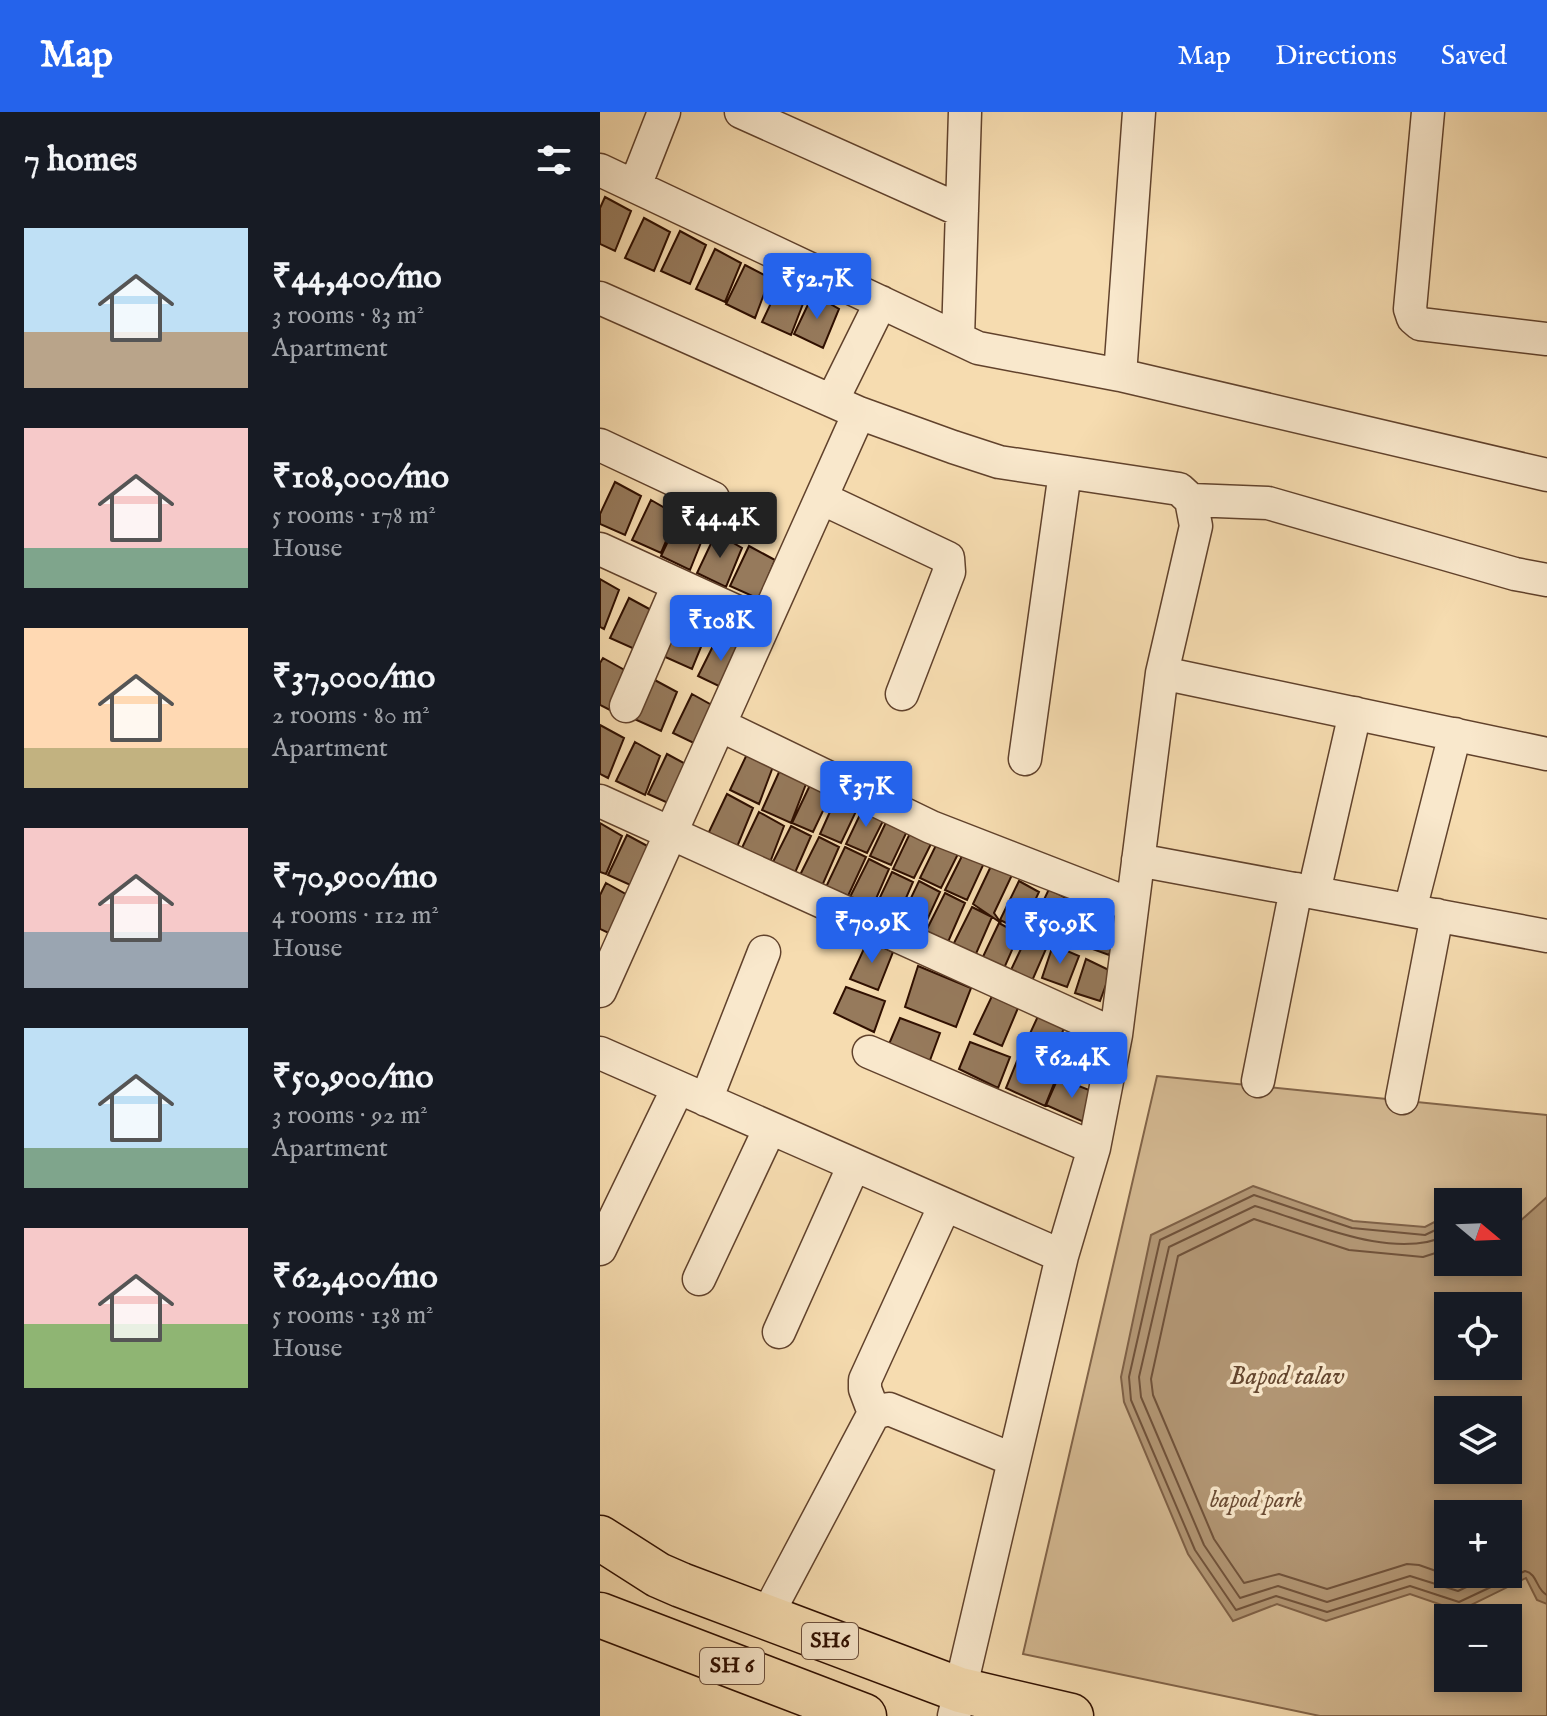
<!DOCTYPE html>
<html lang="en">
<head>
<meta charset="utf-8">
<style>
	body { margin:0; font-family:"IM FELL English",serif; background:#20242c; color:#f1f3f6; height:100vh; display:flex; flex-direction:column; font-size:30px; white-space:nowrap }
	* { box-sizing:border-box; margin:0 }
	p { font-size:26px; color:#9ea1a6 }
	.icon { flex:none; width:44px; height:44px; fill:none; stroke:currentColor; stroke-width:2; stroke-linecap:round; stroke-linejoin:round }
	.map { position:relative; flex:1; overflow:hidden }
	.side { display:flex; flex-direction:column; background:#171b24; width:600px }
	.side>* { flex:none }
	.needle { width:52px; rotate:109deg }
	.controls { position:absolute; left:834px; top:1076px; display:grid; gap:16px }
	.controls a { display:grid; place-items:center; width:88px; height:88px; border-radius:0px; background:#171b24; box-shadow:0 4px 12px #0003; font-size:40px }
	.price { position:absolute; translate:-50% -68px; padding:0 18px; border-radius:8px; background:#2563eb; color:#fff; font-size:26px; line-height:52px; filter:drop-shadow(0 2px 4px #0008) }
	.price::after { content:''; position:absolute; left:50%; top:48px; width:24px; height:18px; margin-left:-12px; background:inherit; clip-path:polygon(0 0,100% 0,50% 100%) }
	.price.selected { background:#222; color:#fff }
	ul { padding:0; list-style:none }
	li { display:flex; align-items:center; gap:24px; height:200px; padding:0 24px }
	li span { display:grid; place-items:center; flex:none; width:224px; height:160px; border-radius:0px; color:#555 }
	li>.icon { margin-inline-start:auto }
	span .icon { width:96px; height:96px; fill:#fffc; stroke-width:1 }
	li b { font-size:34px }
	h2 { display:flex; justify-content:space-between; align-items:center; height:96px; padding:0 24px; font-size:34px }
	header { display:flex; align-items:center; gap:48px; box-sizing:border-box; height:112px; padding:0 40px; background:#2563eb; color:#fff }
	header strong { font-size:38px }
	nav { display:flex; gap:44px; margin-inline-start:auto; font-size:28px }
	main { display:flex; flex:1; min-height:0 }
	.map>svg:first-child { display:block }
</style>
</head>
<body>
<header>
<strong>Map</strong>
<nav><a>Map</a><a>Directions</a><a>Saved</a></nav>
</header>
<main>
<section class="side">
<h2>7 homes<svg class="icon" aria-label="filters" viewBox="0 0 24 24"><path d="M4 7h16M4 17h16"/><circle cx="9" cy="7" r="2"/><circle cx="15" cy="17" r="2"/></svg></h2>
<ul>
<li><span style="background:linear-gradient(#bfe0f5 65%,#b9a48a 0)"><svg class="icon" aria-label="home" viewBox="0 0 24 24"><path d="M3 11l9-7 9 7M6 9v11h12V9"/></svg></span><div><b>₹44,400/mo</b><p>3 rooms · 83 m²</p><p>Apartment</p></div></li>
<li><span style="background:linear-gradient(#f6c9c9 75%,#7fa58c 0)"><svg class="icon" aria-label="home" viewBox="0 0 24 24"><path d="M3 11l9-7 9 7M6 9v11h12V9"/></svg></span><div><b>₹108,000/mo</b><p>5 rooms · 178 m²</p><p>House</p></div></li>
<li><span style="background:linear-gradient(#ffd9b3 75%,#c2b280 0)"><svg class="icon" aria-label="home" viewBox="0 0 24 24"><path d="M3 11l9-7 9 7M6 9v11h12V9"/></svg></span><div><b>₹37,000/mo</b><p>2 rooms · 80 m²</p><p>Apartment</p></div></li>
<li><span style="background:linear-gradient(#f6c9c9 65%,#9aa5b1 0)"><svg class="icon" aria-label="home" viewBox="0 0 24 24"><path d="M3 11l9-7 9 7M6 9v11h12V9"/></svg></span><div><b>₹70,900/mo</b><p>4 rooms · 112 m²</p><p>House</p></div></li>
<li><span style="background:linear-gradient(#bfe0f5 75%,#7fa58c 0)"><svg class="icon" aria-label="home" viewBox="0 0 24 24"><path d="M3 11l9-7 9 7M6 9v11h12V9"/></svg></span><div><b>₹50,900/mo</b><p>3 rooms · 92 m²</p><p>Apartment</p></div></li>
<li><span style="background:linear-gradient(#f6c9c9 60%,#8fb573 0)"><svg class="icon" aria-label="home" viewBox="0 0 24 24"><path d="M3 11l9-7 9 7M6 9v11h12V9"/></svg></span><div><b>₹62,400/mo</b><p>5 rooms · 138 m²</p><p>House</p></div></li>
</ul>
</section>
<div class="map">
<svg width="947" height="1604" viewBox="0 0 947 1604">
	<rect width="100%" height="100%" fill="#f6dcb0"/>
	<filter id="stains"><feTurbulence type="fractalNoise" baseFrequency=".0025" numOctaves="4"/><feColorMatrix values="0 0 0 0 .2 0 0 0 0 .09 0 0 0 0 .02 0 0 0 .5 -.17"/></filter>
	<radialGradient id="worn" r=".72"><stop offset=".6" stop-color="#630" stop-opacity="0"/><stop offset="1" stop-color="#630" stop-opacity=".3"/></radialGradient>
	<!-- green -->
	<path fill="#d4b992" stroke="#826449" stroke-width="2" fill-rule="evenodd" d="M557 964 947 1003V1604H720L423 1542ZM848 1090H908V1150H848ZM848 1194H908V1254H848ZM848 1298H908V1358H848ZM848 1402H908V1462H848ZM848 1506H908V1566H848Z"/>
	<!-- water -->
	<path fill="#b29674" stroke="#7e6046" stroke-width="2" fill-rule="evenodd" d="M653 1074 753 1109 825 1115 848 1103V1150H908V1106L919 1110 947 1085V1492L937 1488 926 1466 859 1499 810 1482 726 1509 677 1492 633 1509 588 1442 524 1290 521 1265 551 1123ZM848 1194H908V1254H848ZM848 1298H908V1358H848ZM848 1402H908V1462H848Z"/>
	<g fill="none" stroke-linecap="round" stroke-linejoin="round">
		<!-- shore -->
		<path stroke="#70523a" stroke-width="2" d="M848 1112 825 1123 752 1116 654 1083 560 1128 529 1265 531 1288 595 1438 636 1498 676 1484 727 1500 810 1474 859 1490 925 1459C938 1462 936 1478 947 1483
			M848 1123C793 1150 710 1110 655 1094L569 1135 539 1265 541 1285 604 1433 640 1486 678 1474 727 1490 810 1464 858 1479 894 1462
			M848 1137 823 1145 749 1138 654 1107 578 1144 551 1267 553 1283 614 1427 644 1471 679 1462 727 1477 807 1452 819 1453 856 1466 867 1462"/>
	</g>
	<!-- building -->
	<path fill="#967a5c" stroke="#2f0f00" stroke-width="2" d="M5 85 31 99 15 139 0 132V96Z
		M44 106 70 120 54 159 25 146Z
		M80 119 106 133 90 172 61 159Z
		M115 137 141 151 125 190 96 177Z
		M145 153 170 166 155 206 126 192Z
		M181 170 206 184 191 223 162 210Z
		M213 182 239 197 223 236 194 222Z
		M15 370 41 384 25 423 0 412V402Z
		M51 388 77 403 61 441 32 428Z
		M80 404 106 418 90 458 61 444Z
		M116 421 142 436 126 475 97 461Z
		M149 434 175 448 159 487 130 474Z
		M0 467 19 478 4 517 0 515Z
		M29 486 55 500 39 539 10 526Z
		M83 504 108 518 92 557 63 544Z
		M118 524 143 538 127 578 98 564Z
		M3 546 28 560 12 599 0 593V551Z
		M51 566 77 580 61 619 32 606Z
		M92 582 117 596 102 635 73 621Z
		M0 613 24 626 8 666 0 662Z
		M35 630 60 644 45 683 16 669Z
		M149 638 174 652 159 692 130 678Z
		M67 642 93 656 77 695 48 682Z
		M180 658 206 672 191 711 162 698Z
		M211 671 231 682 213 720 192 711Z
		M127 682 153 696 137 735 108 722Z
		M238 682 259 693 241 731 220 722Z
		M265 692 286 703 267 741 246 732Z
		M159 700 184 714 169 753 140 740Z
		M289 704 309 715 291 753 270 744Z
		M0 711 22 724 6 762 0 760Z
		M191 714 211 724 194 763 171 754Z
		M312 717 333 728 314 766 293 757Z
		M27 723 53 737 37 776 8 763Z
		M219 725 239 735 222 774 199 765Z
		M339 727 360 738 341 776 320 766Z
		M245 735 266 745 248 784 226 775Z
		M365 738 385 749 367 788 345 778Z
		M269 747 289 757 272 796 249 787Z
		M392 752 412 763 394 801 401 811 373 792Z
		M292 760 313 770 296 809 273 800Z
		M319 769 340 780 322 819 300 809Z
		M419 769 439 780 421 818 400 808Z
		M6 771 31 785 15 824 0 817V783Z
		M449 777 470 788 451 826 430 817Z
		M345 781 365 791 348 830 325 821Z
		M470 791 493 800 482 831 457 822Z
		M372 795 392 805 375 844 352 835Z
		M495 801 520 812 509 843 484 834Z
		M399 811 419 822 402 861 380 851Z
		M429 820 449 830 432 869 410 860Z
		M268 828 293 840 278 878 250 867Z
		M453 833 479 844 467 875 442 866Z
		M486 847 511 859 500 889 475 881Z
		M318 854 371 876 356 915 305 895Z
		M246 875 285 889 274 920 234 901Z
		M392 884 418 896 402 934 374 922Z
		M439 902 465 914 449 952 421 941Z
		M300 906 340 921 329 951 289 932Z
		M480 920 505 931 490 970 461 958Z
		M370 930 410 945 398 976 359 957Z
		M417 949 457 964 445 994 406 976Z
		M458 966 497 981 486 1011 446 993Z"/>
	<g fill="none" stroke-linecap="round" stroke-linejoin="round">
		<defs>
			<path id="street" d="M141 0 362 99
				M828 0 810 197 813 206 820 212 947 227
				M0 58 378 236 520 263 947 363
				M35 74 64 0
				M0 186 259 301 353 335 399 350 579 377 591 388 596 414 562 561 516 923 494 1036 462 1144 354 1604
				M358 226 365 0
				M520 263 539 0
				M232 289 281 190
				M0 333 113 386
				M221 386 348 446 349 460 302 582
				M591 388 668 391 915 462 947 468
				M0 437 164 512
				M562 561 947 642
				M26 594 78 473
				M120 613 331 715 532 793
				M425 647 465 360
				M0 689 516 923
				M538 748 947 824
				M714 780 755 601
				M810 798 855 622
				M0 879 259 301
				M269 940 494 1036
				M0 941 462 1144
				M658 969 696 777
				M802 986 837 803
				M106 988 164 840
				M0 1137 78 976
				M99 1167 170 1016
				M179 1220 254 1053
				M274 1301 265 1277V1268L345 1093
				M166 1505 274 1301 289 1297 414 1348"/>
			<path id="primary" d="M0 1426 58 1463 81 1473 360 1578 471 1604
				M0 1503 264 1604"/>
		</defs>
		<!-- street casing -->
		<use href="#street" stroke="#61422c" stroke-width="35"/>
		<!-- primary casing -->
		<use href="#primary" stroke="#2f0f00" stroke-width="47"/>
		<!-- street -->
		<use href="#street" stroke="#f9e8cc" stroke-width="32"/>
		<!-- primary -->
		<use href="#primary" stroke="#f6dcb0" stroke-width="44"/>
	</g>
	<g text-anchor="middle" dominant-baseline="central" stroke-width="7" stroke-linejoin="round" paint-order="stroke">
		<!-- shield labels -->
		<g fill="#f9e8cc" stroke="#6c503d" stroke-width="2">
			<rect x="202" y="1511" width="56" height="36" rx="6"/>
			<rect x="100" y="1536" width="64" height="36" rx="6"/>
		</g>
		<g font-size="22" font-weight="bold" fill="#2f0f00">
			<text x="230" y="1529">SH6</text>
			<text x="132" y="1554">SH 6</text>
		</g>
		<!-- park labels -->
		<g font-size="24" font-style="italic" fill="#694a33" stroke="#f9e8cc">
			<text x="656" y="1388">bapod park</text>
		</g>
		<!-- water labels -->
		<g font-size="26" font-style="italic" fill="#63452e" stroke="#f9e8cc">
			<text x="687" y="1264">Bapod talav</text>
		</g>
	</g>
	<rect width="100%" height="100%" filter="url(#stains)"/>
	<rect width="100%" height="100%" fill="url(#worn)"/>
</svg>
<div class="controls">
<a><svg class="needle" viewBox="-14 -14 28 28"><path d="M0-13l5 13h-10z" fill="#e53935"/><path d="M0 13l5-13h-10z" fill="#9ea1a6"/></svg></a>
<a><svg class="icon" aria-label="locate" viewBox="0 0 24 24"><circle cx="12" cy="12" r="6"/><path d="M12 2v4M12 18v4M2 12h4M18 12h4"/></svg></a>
<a><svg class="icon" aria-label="layers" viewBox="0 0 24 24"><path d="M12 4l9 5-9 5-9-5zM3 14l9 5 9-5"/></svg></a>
<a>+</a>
<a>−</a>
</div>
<b class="price" style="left:217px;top:209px">₹52.7K</b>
<b class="price selected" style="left:120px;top:448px">₹44.4K</b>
<b class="price" style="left:121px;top:551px">₹108K</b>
<b class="price" style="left:266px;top:717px">₹37K</b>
<b class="price" style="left:272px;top:853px">₹70.9K</b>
<b class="price" style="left:460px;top:854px">₹50.9K</b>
<b class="price" style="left:472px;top:988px">₹62.4K</b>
</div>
</main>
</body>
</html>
